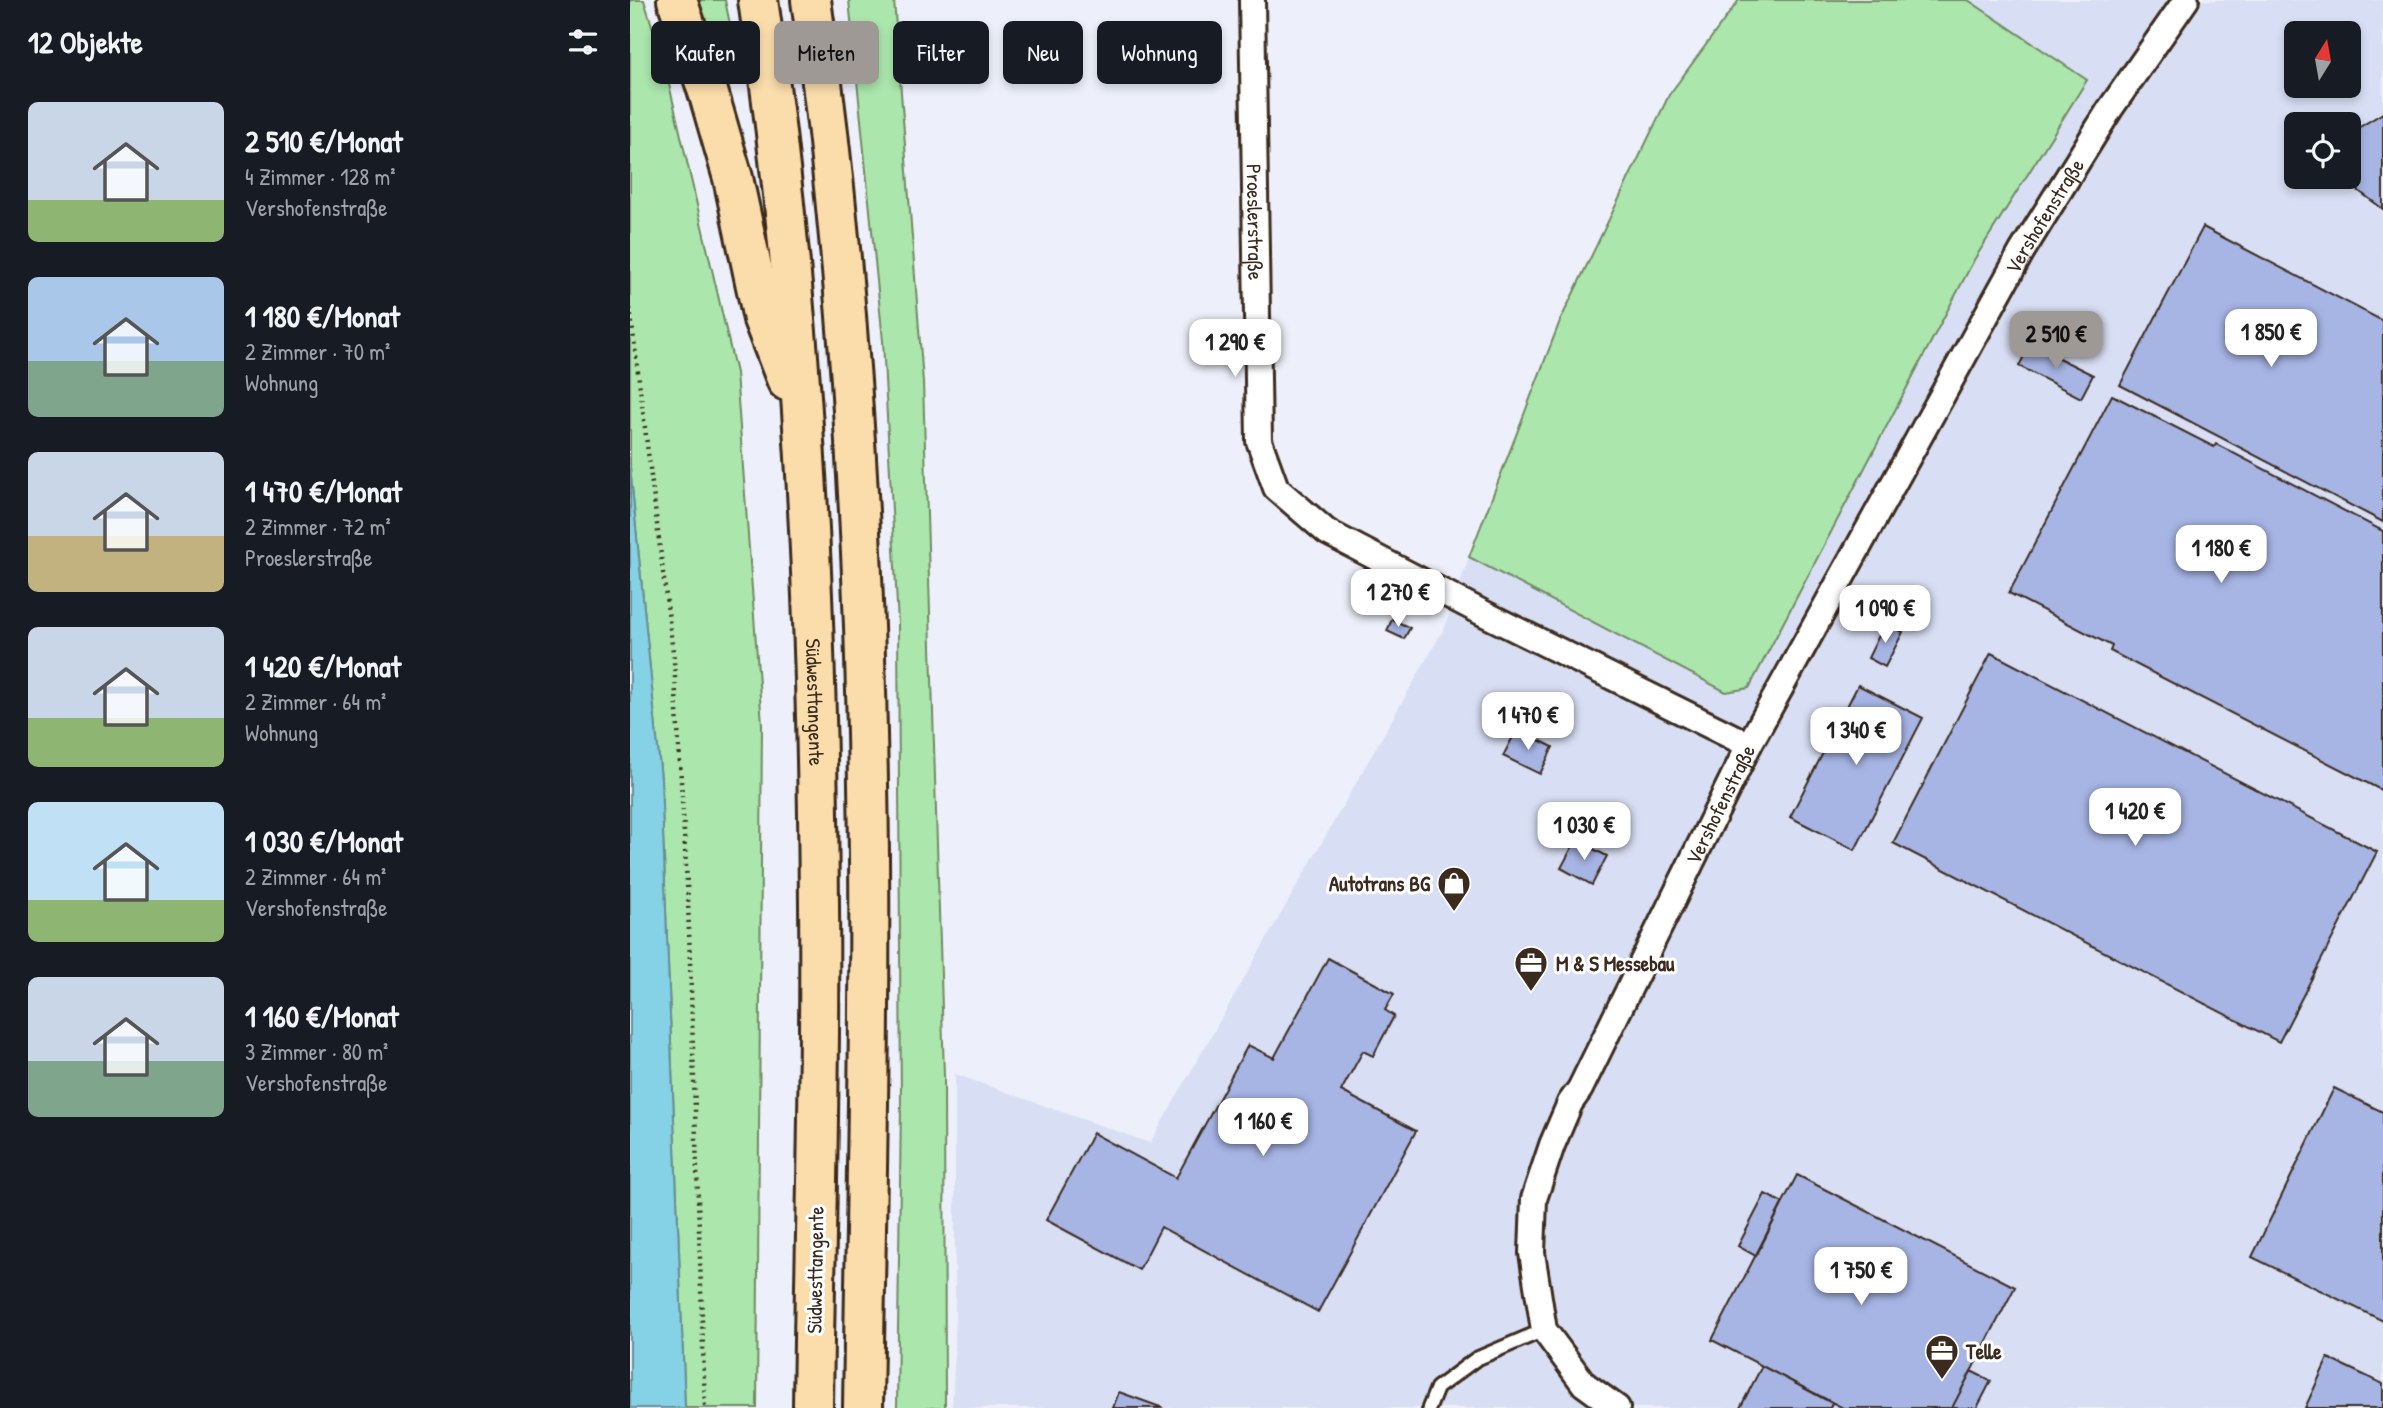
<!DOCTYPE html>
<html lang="de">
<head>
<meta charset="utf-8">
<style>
	body { margin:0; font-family:"Patrick Hand",sans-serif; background:#242831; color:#f1f3f6; height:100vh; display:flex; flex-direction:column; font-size:26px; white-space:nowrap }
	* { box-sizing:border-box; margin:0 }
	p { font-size:23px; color:#9ea1a6 }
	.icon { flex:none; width:38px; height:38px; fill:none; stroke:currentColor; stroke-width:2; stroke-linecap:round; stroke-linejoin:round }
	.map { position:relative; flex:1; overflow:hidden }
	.side { display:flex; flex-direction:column; background:#171b24; width:630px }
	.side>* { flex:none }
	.banner { position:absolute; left:21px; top:21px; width:665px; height:63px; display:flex; gap:14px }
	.needle { width:46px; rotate:11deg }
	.fabs { position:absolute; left:1654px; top:21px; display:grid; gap:14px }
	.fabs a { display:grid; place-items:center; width:77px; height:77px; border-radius:10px; background:#171b24; box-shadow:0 4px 10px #0003; font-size:35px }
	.price { position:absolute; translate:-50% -60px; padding:0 16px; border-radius:14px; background:#fff; color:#222; font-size:23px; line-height:46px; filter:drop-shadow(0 2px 4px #0008) }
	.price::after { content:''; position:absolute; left:50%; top:42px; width:21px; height:16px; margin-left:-10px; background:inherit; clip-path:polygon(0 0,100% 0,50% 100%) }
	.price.on { background:#9f9995; color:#111 }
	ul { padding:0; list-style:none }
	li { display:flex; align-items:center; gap:21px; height:175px; padding:0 28px }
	li span { display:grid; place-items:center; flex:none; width:196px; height:140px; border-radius:10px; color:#555 }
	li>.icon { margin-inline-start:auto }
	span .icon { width:84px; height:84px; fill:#fffc; stroke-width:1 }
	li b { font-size:30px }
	h2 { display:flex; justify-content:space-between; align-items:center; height:84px; padding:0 28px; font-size:30px }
	.pill { padding:0 24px; border-radius:10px; background:#171b24; box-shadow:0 4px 10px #0003; font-size:24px; line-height:63px }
	.pill.on { background:#9f9995; color:#111 }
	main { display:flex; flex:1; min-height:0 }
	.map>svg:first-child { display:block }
</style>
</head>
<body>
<main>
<section class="side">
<h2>12 Objekte<svg class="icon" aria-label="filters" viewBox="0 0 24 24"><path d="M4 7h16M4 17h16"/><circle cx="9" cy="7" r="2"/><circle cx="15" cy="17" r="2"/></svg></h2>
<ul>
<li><span style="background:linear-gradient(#c9d6e8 70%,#8fb573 0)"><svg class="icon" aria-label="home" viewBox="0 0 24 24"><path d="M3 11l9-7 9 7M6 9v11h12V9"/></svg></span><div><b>2 510 €/Monat</b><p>4 Zimmer · 128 m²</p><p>Vershofenstraße</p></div></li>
<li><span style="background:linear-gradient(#a9c7e8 60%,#7fa58c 0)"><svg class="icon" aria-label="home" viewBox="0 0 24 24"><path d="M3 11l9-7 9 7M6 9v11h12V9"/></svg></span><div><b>1 180 €/Monat</b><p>2 Zimmer · 70 m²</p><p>Wohnung</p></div></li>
<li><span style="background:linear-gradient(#c9d6e8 60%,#c2b280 0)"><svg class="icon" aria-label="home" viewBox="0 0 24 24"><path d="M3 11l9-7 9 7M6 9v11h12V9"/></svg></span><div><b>1 470 €/Monat</b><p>2 Zimmer · 72 m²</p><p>Proeslerstraße</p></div></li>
<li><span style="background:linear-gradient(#c9d6e8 65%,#8fb573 0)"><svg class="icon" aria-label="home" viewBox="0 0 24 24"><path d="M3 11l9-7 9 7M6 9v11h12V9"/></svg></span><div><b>1 420 €/Monat</b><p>2 Zimmer · 64 m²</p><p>Wohnung</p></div></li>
<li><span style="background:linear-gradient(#bfe0f5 70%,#8fb573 0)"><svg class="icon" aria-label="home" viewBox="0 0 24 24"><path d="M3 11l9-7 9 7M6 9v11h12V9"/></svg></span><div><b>1 030 €/Monat</b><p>2 Zimmer · 64 m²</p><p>Vershofenstraße</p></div></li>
<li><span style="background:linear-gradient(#c9d6e8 60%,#7fa58c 0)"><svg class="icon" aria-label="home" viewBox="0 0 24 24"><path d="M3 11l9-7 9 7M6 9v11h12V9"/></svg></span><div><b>1 160 €/Monat</b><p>3 Zimmer · 80 m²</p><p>Vershofenstraße</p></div></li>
</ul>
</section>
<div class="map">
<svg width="1753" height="1408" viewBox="0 0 1753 1408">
	<rect width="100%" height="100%" fill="#edf0fa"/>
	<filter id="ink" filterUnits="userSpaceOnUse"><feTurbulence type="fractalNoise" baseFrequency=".0143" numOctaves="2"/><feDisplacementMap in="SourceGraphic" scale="14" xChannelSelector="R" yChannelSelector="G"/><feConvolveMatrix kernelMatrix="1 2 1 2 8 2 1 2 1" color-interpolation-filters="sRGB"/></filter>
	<g filter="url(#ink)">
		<!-- built -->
		<path fill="#d8def4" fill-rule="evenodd" d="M1338 0H1753V1408H322L325 1345V1074L520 1143 815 627 839 557 1096 691 1344 260 1457 80ZM1666 33H1718V86H1666ZM1666 124H1718V177H1666Z"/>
		<!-- green -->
		<path fill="#abe6ac" stroke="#738865" stroke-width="2" d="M0 0H14L35 67 106 373 132 724 127 1408H55L31 779 0 467Z
			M65 0H95L101 29 76 31Z
			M219 0H264L293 382 314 1075 315 1408H267L271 1105 268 624 253 341Z
			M1109 0H1338L1457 80 1344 260 1119 688 1096 692 839 557 930 321 1039 95Z"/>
		<!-- water -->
		<path fill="#85d1e5" stroke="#678e95" stroke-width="2" d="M0 467 31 779 55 1408H0Z"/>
		<!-- building -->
		<path fill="#a7b5e5" stroke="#3b2a1e" stroke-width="2" d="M1753 113V209L1710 177H1718V134Z
			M1573 227 1753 321V522L1490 385Z
			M1400 344 1463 375 1451 398 1389 366Z
			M1482 395 1584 447 1586 444 1753 531V791L1480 651 1482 646 1379 593Z
			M762 619 780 628 774 639 757 631Z
			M1255 623 1273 632 1255 667 1238 658Z
			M1361 653 1747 852 1649 1042 1263 843Z
			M1228 685 1293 718 1225 850 1160 817Z
			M887 729 923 747 910 774 873 756Z
			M946 840 977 856 962 885 931 868Z
			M698 958 764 994 755 1010 764 1016 743 1056 733 1051 711 1091 786 1131 688 1312 531 1227 509 1270 416 1220 463 1133 546 1178 618 1045 644 1058Z
			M1704 1088 1753 1112V1321L1622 1257Z
			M1167 1175 1385 1287 1322 1408H1213L1082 1340Z
			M1135 1194 1153 1203 1126 1256 1108 1246Z
			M1698 1358 1753 1384V1408H1675Z
			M1132 1366 1202 1403 1200 1408H1110Z
			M1341 1371 1361 1381 1347 1408H1322Z
			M489 1392 533 1408H483Z"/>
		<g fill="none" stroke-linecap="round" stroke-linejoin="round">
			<defs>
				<path id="lane" d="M799 1408 807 1388 846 1359 914 1330"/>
				<g id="street">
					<path id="s1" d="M622 0 629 441 646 488 697 532 851 612 1119 745"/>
					<path id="s2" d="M987 1408 954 1384 914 1330 902 1253 904 1199 922 1145 940 1103 950 1089 1119 745 1392 251 1480 109 1556 0"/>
				</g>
				<g id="highway">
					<path d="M47 0 79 95 103 178 133 319 157 381"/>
					<path id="s3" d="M128 0C173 299 187 602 189 905 191 1072 185 1240 183 1408"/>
					<path d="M181 0C218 260 234 522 238 784 242 992 236 1200 233 1408"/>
				</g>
			</defs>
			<!-- lane casing -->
			<use href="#lane" stroke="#3b2a1e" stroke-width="18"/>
			<!-- street casing -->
			<use href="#street" stroke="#3b2a1e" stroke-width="30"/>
			<!-- highway casing -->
			<use href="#highway" stroke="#3b2a1e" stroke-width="44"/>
			<!-- path -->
			<path stroke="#3b2a1e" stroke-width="4.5" stroke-dasharray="2 5" stroke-linecap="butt" d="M0 308 44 660 58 901 75 1408"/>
			<!-- lane -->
			<use href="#lane" stroke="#fff" stroke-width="12"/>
			<!-- street -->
			<use href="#street" stroke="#fff" stroke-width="24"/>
			<!-- highway -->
			<use href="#highway" stroke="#fbddab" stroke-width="38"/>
		</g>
	</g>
	<!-- icons -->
	<defs>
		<symbol id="shop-pin" viewBox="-11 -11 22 30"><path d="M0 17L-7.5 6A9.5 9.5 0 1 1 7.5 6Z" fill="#3b2a1e" stroke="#fff"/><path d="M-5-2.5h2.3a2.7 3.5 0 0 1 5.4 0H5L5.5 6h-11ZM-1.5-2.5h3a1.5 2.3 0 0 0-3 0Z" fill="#fff"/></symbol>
		<symbol id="office-pin" viewBox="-11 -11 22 30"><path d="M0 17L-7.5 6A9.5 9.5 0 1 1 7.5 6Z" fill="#3b2a1e" stroke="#fff"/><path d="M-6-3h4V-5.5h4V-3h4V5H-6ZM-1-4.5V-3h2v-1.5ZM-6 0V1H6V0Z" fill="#fff"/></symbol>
	</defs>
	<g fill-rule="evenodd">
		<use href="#shop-pin" x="805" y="864" width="38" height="52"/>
		<use href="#office-pin" x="882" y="944" width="38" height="52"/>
		<use href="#office-pin" x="1293" y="1332" width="38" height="52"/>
	</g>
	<g text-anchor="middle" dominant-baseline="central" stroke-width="6" stroke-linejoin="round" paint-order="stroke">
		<!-- street labels -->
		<g font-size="21" fill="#3b2a1e" stroke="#fff">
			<text stroke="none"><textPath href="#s2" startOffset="1349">Vershofenstraße</textPath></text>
			<text stroke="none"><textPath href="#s1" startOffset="222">Proeslerstraße</textPath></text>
			<text stroke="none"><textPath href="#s3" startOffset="705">Südwesttangente</textPath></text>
			<text stroke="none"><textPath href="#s2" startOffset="677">Vershofenstraße</textPath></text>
			<text transform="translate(185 1270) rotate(-89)">Südwesttangente</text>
		</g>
		<!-- poi labels -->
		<g font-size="21" font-weight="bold" fill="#3b2a1e" stroke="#fff" text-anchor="start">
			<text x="800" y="883" text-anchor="end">Autotrans BG</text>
			<text x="926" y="963">M &amp; S Messebau</text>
			<text x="1336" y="1351">Telle</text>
		</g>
	</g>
</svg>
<div class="fabs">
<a><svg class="needle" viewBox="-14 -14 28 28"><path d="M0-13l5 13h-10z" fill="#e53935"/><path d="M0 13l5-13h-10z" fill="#9ea1a6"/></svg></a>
<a><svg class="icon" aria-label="locate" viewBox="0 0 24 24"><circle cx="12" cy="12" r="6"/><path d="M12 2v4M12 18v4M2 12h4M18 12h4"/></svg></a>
</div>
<b class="price" style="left:1641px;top:369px">1 850 €</b>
<b class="price on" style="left:1426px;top:371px">2 510 €</b>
<b class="price" style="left:605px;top:379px">1 290 €</b>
<b class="price" style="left:1591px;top:585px">1 180 €</b>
<b class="price" style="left:768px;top:629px">1 270 €</b>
<b class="price" style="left:1255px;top:645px">1 090 €</b>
<b class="price" style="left:898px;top:752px">1 470 €</b>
<b class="price" style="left:1226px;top:767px">1 340 €</b>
<b class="price" style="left:1505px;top:848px">1 420 €</b>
<b class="price" style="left:954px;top:862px">1 030 €</b>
<b class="price" style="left:633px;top:1158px">1 160 €</b>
<b class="price" style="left:1231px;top:1307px">1 750 €</b>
<div class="banner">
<a class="pill">Kaufen</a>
<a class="pill on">Mieten</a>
<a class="pill">Filter</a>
<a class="pill">Neu</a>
<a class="pill">Wohnung</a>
</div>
</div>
</main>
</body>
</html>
